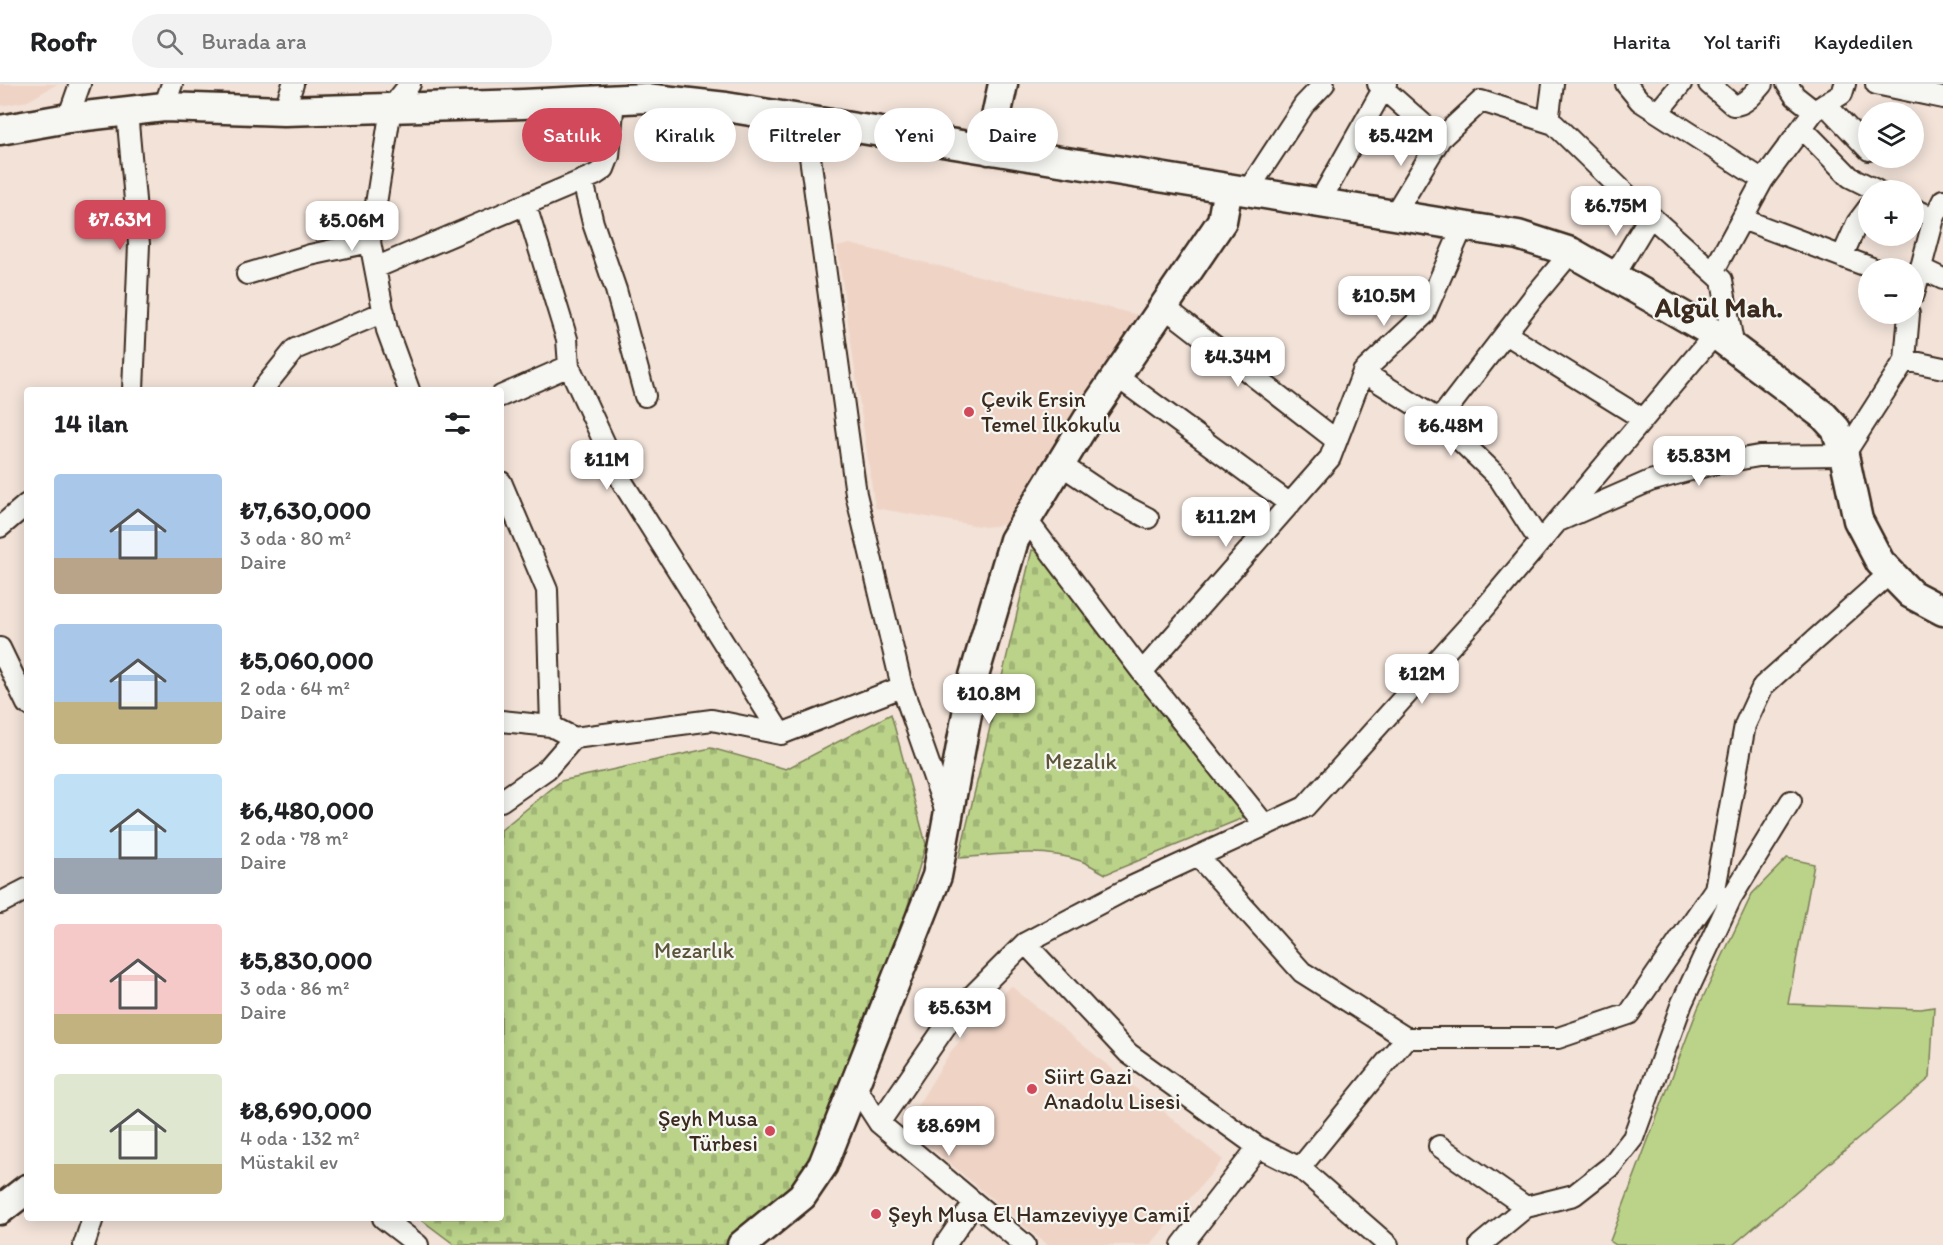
<!DOCTYPE html>
<html lang="tr">
<head>
<meta charset="utf-8">
<style>
	body { margin:0; font-family:Itim,sans-serif; background:#f2f2f2; color:#202124; height:100vh; display:flex; flex-direction:column; font-size:22px; white-space:nowrap }
	* { box-sizing:border-box; margin:0 }
	p { font-size:20px; color:#757577 }
	.icon { flex:none; width:33px; height:33px; fill:none; stroke:currentColor; stroke-width:2; stroke-linecap:round; stroke-linejoin:round }
	.map { position:relative; flex:1; overflow:hidden }
	.panel { position:absolute; left:24px; top:303px; width:480px; height:834px; display:flex; flex-direction:column; background:#fff; border-radius:6px; box-shadow:0 3px 15px #0003 }
	.panel>* { flex:none }
	.top-card { position:absolute; left:522px; top:24px; width:570px; height:54px; display:flex; gap:12px }
	.buttons { position:absolute; left:1858px; top:18px; display:grid; gap:12px }
	.buttons a { display:grid; place-items:center; width:66px; height:66px; border-radius:50%; background:#fff; box-shadow:0 3px 15px #0003; font-size:30px }
	.price { position:absolute; translate:-50% -51px; padding:0 14px; border-radius:12px; background:#fff; color:#222; font-size:20px; line-height:39px; filter:drop-shadow(0 2px 3px #0008) }
	.price::after { content:''; position:absolute; left:50%; top:36px; width:18px; height:14px; margin-left:-9px; background:inherit; clip-path:polygon(0 0,100% 0,50% 100%) }
	.price.on { background:#d1495b; color:#fff }
	ul { padding:0; list-style:none }
	li { display:flex; align-items:center; gap:18px; height:150px; padding:0 30px }
	li span { display:grid; place-items:center; flex:none; width:168px; height:120px; border-radius:6px; color:#555 }
	li>.icon { margin-inline-start:auto }
	span .icon { width:72px; height:72px; fill:#fffc; stroke-width:1 }
	li b { font-size:26px }
	h2 { display:flex; justify-content:space-between; align-items:center; height:72px; padding:0 30px; font-size:26px }
	.tag { padding:0 21px; border-radius:27px; background:#fff; box-shadow:0 3px 15px #0003; font-size:21px; line-height:54px }
	.tag.on { background:#d1495b; color:#fff }
	header { display:flex; align-items:center; gap:36px; box-sizing:border-box; height:84px; padding:0 30px; background:#fff; border-bottom:2px solid #e0e0e0 }
	header strong { font-size:28px }
	nav { display:flex; gap:33px; margin-inline-start:auto; font-size:21px }
	.search { width:420px; height:54px; background:#f2f2f2; display:flex; align-items:center; gap:15px; box-sizing:border-box; padding:0 21px; border-radius:33px; color:#757577; font-size:22px }
	.map>svg:first-child { display:block }
</style>
</head>
<body>
<header>
<strong>Roofr</strong>
<div class="search"><svg class="icon" aria-label="search" viewBox="0 0 24 24"><circle cx="10" cy="10" r="6"/><path d="M15 15l6 6"/></svg>Burada ara</div>
<nav><a>Harita</a><a>Yol tarifi</a><a>Kaydedilen</a></nav>
</header>
<div class="map">
<svg width="1943" height="1161" viewBox="0 0 1943 1161">
	<defs>
		<pattern id="cemetery-stones" width="16" height="16" patternUnits="userSpaceOnUse" patternTransform="scale(1.5)"><rect width="16" height="16" fill="#bad389"/><path d="M2 7V4a2 2 0 0 1 4 0v3zM10 15v-3a2 2 0 0 1 4 0v3z" fill="#a1b576"/></pattern>
	</defs>
	<rect width="100%" height="100%" fill="#f2e2d8"/>
	<filter id="ink" filterUnits="userSpaceOnUse"><feTurbulence type="fractalNoise" baseFrequency=".0167" numOctaves="2"/><feDisplacementMap in="SourceGraphic" scale="12" xChannelSelector="R" yChannelSelector="G"/><feConvolveMatrix kernelMatrix="1 2 1 2 8 2 1 2 1" color-interpolation-filters="sRGB"/></filter>
	<g filter="url(#ink)">
		<!-- built -->
		<path fill="#efd4c6" d="M0 0H57L28 17 0 22Z
			M850 160 1138 231 1008 440 985 443 875 424 837 163Z
			M1011 902 1223 1076 1150 1161H1047L905 1042 951 967Z"/>
		<!-- cemetery -->
		<path fill="url(#cemetery-stones)" stroke="#7a7e54" stroke-width="1.5" d="M1032 466 1040 468 1241 724 1243 734 1106 790C1098 786 1089 780 1081 777 1043 763 998 771 959 774Z
			M891 630 926 760 855 1002 801 1104 725 1161H455L419 1134H501V746L561 697 711 664 786 685Z"/>
		<!-- park -->
		<path fill="#bad389" stroke="#7a7e54" stroke-width="1.5" d="M1787 774 1814 780 1788 920 1921 925 1934 923 1930 994 1733 1161H1616L1610 1157 1698 924 1752 810Z"/>
		<g fill="none" stroke-linecap="round" stroke-linejoin="round">
			<defs>
				<path id="street" d="M1378 0 1440 55
					M1626 0 1640 17 1763 96
					M1709 0 1733 21C1745 22 1754 9 1762 0
					M1787 0 1795 12 1814 27
					M1876 0 1943 14
					M1481 17 1554 40 1628 112 1722 196 1734 265
					M1825 20 1869 66
					M164 23 172 0
					M284 27 293 0
					M127 28 139 160 133 306
					M1658 28 1681 0
					M68 34 80 0
					M805 36 856 410 902 603
					M1548 38 1553 0
					M1802 44 1850 93 1876 106
					M583 97 593 139 616 206 645 312
					M1247 108 1304 21 1324 0
					M1319 119 1386 0
					M526 122 567 255 569 282 623 399 781 650
					M1914 125 1934 134
					M1394 131 1440 55 1481 17
					M1742 135 1872 184
					M1842 173 1857 139 1869 123
					M375 184 595 91 604 85 609 72 614 15
					M1920 184 1943 195
					M1713 188 1763 96 1814 27 1842 10 1845 0
					M247 190 310 171 370 158
					M1614 192 1650 132
					M1914 210 1934 134 1943 116
					M1163 222 1336 356
					M1506 250 1643 335
					M1905 276 1943 284
					M1363 288 1439 336 1499 394 1540 458
					M1116 292 1290 420
					M262 306 295 265 384 228
					M409 306 387 246 370 158 391 24 410 0
					M501 312 569 282
					M1439 336 1532 215 1571 168
					M1060 380 1112 415 1148 434
					M501 398 547 506 551 642
					M1026 435 1142 588 1265 741
					M1561 436 1650 397 1713 380 1759 372 1844 371 1905 276 1909 230
					M0 443 27 420
					M0 564 27 620
					M1142 588 1330 374 1363 288 1424 231 1463 142
					M501 637 551 642 574 654 712 636 781 650 902 603 947 731
					M501 717 547 685 574 654
					M1198 772 1302 888 1406 954H1558L1629 930 1715 805 1745 641 1763 602 1890 489
					M0 819 27 805
					M1025 859 1128 969 1258 1063 1300 1084 1388 1161
					M855 1002 879 1039 1025 1161
					M879 1039 954 930 1025 859 1131 803 1305 723 1483 526 1715 250
					M1439 1062 1526 1123
					M1300 1084 1406 954
					M383 1134 418 1161
					M84 1161 93 1134
					M945 1161 974 1119
					M1182 1161 1258 1063
					M1480 1161 1526 1123 1574 1111 1611 1082 1633 1054 1682 919 1731 814 1791 717"/>
				<path id="secondary" d="M0 46 68 34 164 23 284 27 523 20 645 14 726 23 1518 151 1571 168 1715 250 1824 332 1836 345 1844 371 1858 436 1880 478 1911 510 1943 527
					M989 66 1003 0
					M0 1126 27 1105
					M742 1161 802 1112 823 1081 937 792 974 592 1014 456 1094 325 1222 137 1228 104"/>
			</defs>
			<!-- street casing -->
			<use href="#street" stroke="#3b2a1e" stroke-width="24"/>
			<!-- secondary casing -->
			<use href="#secondary" stroke="#3b2a1e" stroke-width="33"/>
			<!-- street -->
			<use href="#street" stroke="#f6f6f2" stroke-width="20"/>
			<!-- secondary -->
			<use href="#secondary" stroke="#f6f6f2" stroke-width="28"/>
		</g>
	</g>
	<!-- markers -->
	<g fill="#d1495b" stroke="#f6f6f2" stroke-width="2">
		<circle cx="969" cy="328" r="6"/>
		<circle cx="1032" cy="1005" r="6"/>
		<circle cx="770" cy="1047" r="6"/>
		<circle cx="876" cy="1130" r="6"/>
	</g>
	<g text-anchor="middle" dominant-baseline="central" stroke-width="4.5" stroke-linejoin="round" paint-order="stroke">
		<!-- poi labels -->
		<g font-size="22" fill="#3b2a1e" stroke="#f6f6f2" text-anchor="start">
			<text x="981" y="315">Çevik Ersin<tspan x="981" dy="25">Temel İlkokulu</tspan></text>
			<text x="1044" y="992">Siirt Gazi<tspan x="1044" dy="25">Anadolu Lisesi</tspan></text>
			<text x="758" y="1034" text-anchor="end">Şeyh Musa<tspan x="758" dy="25">Türbesi</tspan></text>
			<text x="888" y="1130">Şeyh Musa El Hamzeviyye Camiİ</text>
		</g>
		<!-- park labels -->
		<g font-size="22" fill="#5b5439" stroke="#f6f6f2">
			<text x="1081" y="677">Mezalık</text>
			<text x="694" y="866">Mezarlık</text>
		</g>
		<!-- district labels -->
		<g font-size="28" font-weight="bold" fill="#3b2a1e" stroke="#f6f6f2">
			<text x="1719" y="223">Algül Mah.</text>
		</g>
	</g>
</svg>
<div class="buttons">
<a><svg class="icon" aria-label="layers" viewBox="0 0 24 24"><path d="M12 4l9 5-9 5-9-5zM3 14l9 5 9-5"/></svg></a>
<a>+</a>
<a>−</a>
</div>
<b class="price" style="left:1401px;top:83px">₺5.42M</b>
<b class="price" style="left:1616px;top:153px">₺6.75M</b>
<b class="price on" style="left:120px;top:167px">₺7.63M</b>
<b class="price" style="left:352px;top:168px">₺5.06M</b>
<b class="price" style="left:1384px;top:243px">₺10.5M</b>
<b class="price" style="left:1238px;top:304px">₺4.34M</b>
<b class="price" style="left:1451px;top:373px">₺6.48M</b>
<b class="price" style="left:1699px;top:403px">₺5.83M</b>
<b class="price" style="left:607px;top:407px">₺11M</b>
<b class="price" style="left:1226px;top:464px">₺11.2M</b>
<b class="price" style="left:1422px;top:621px">₺12M</b>
<b class="price" style="left:989px;top:641px">₺10.8M</b>
<b class="price" style="left:960px;top:955px">₺5.63M</b>
<b class="price" style="left:949px;top:1073px">₺8.69M</b>
<div class="top-card">
<a class="tag on">Satılık</a>
<a class="tag">Kiralık</a>
<a class="tag">Filtreler</a>
<a class="tag">Yeni</a>
<a class="tag">Daire</a>
</div>
<section class="panel">
<h2>14 ilan<svg class="icon" aria-label="filters" viewBox="0 0 24 24"><path d="M4 7h16M4 17h16"/><circle cx="9" cy="7" r="2"/><circle cx="15" cy="17" r="2"/></svg></h2>
<ul>
<li><span style="background:linear-gradient(#a9c7e8 70%,#b9a48a 0)"><svg class="icon" aria-label="home" viewBox="0 0 24 24"><path d="M3 11l9-7 9 7M6 9v11h12V9"/></svg></span><div><b>₺7,630,000</b><p>3 oda · 80 m²</p><p>Daire</p></div></li>
<li><span style="background:linear-gradient(#a9c7e8 65%,#c2b280 0)"><svg class="icon" aria-label="home" viewBox="0 0 24 24"><path d="M3 11l9-7 9 7M6 9v11h12V9"/></svg></span><div><b>₺5,060,000</b><p>2 oda · 64 m²</p><p>Daire</p></div></li>
<li><span style="background:linear-gradient(#bfe0f5 70%,#9aa5b1 0)"><svg class="icon" aria-label="home" viewBox="0 0 24 24"><path d="M3 11l9-7 9 7M6 9v11h12V9"/></svg></span><div><b>₺6,480,000</b><p>2 oda · 78 m²</p><p>Daire</p></div></li>
<li><span style="background:linear-gradient(#f6c9c9 75%,#c2b280 0)"><svg class="icon" aria-label="home" viewBox="0 0 24 24"><path d="M3 11l9-7 9 7M6 9v11h12V9"/></svg></span><div><b>₺5,830,000</b><p>3 oda · 86 m²</p><p>Daire</p></div></li>
<li><span style="background:linear-gradient(#dfe7d0 75%,#c2b280 0)"><svg class="icon" aria-label="home" viewBox="0 0 24 24"><path d="M3 11l9-7 9 7M6 9v11h12V9"/></svg></span><div><b>₺8,690,000</b><p>4 oda · 132 m²</p><p>Müstakil ev</p></div></li>
</ul>
</section>
</div>
</body>
</html>
